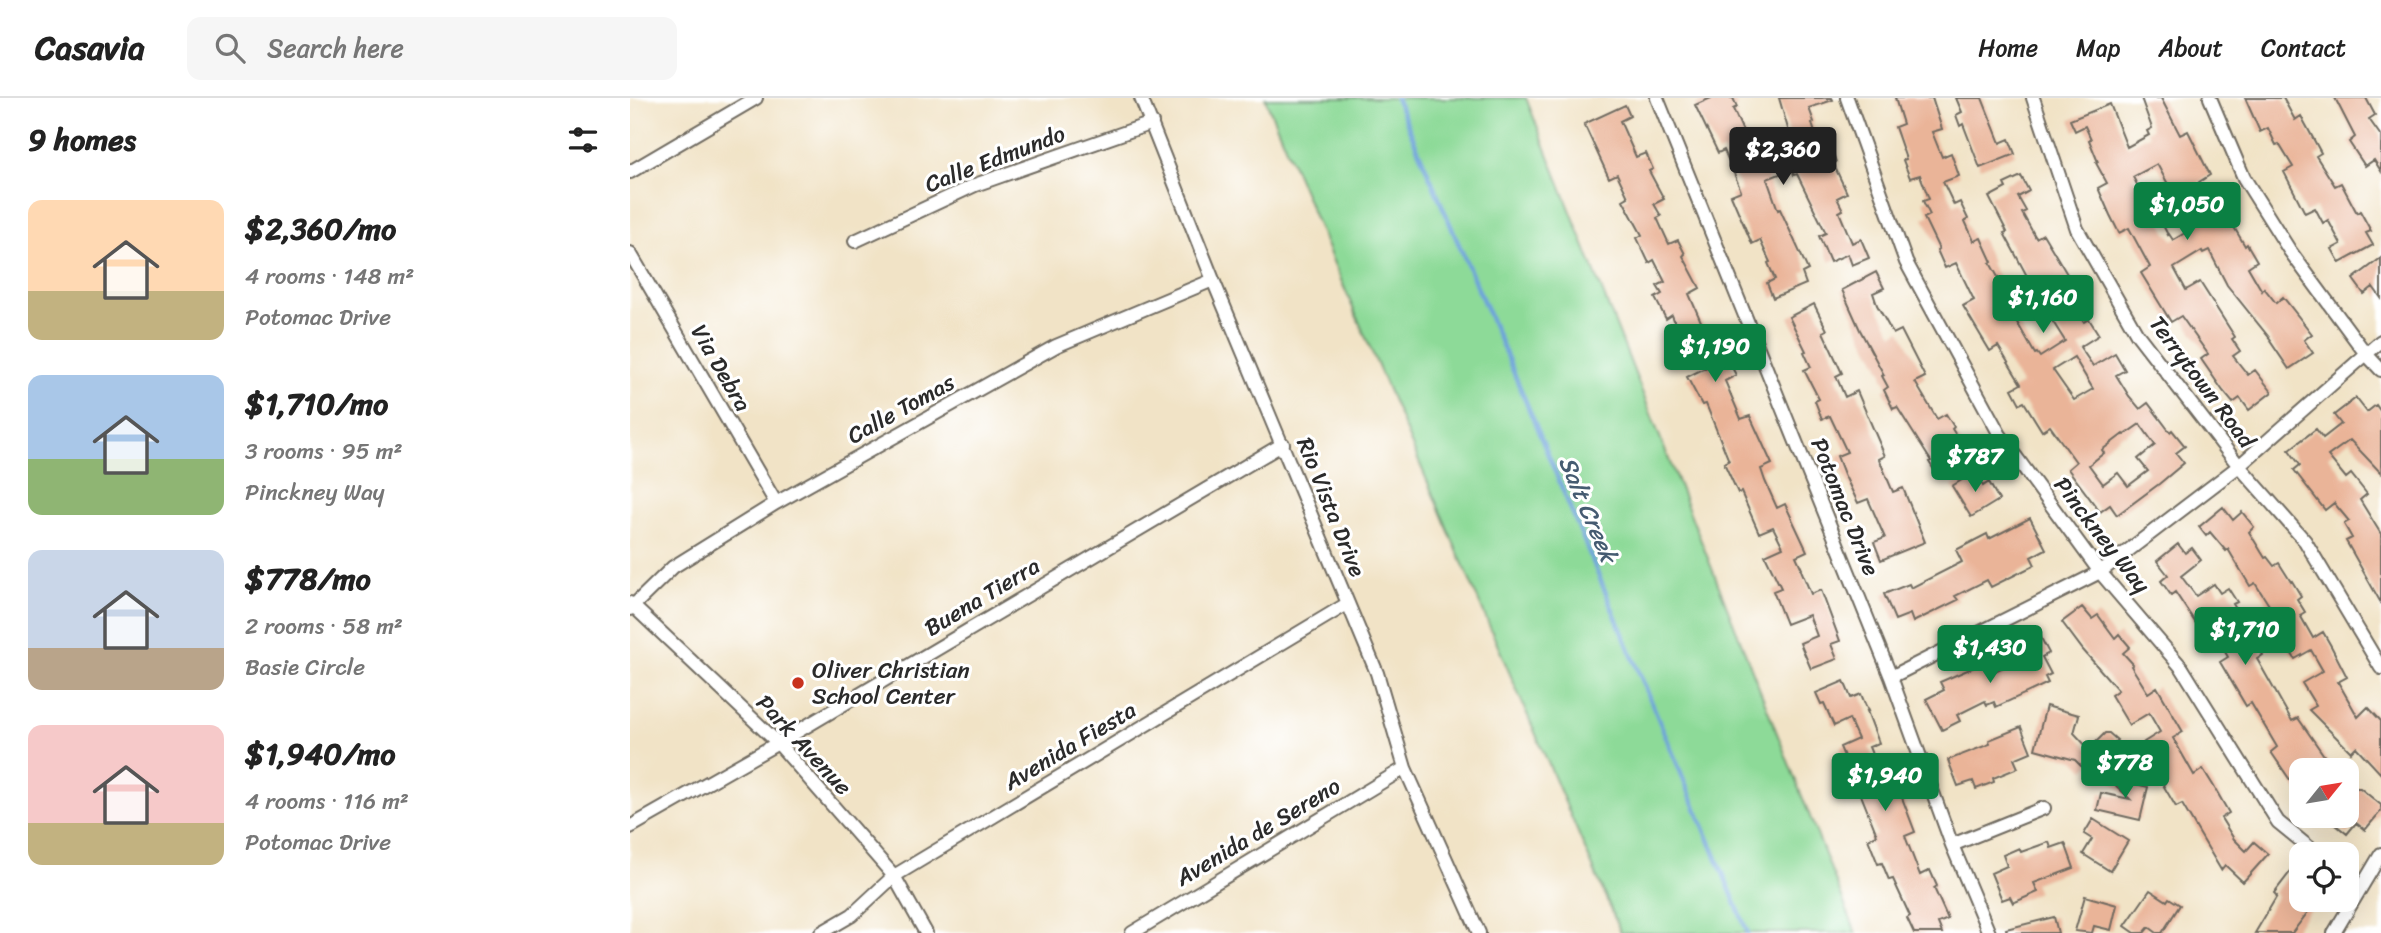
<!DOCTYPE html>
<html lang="en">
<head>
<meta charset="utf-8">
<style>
	body { margin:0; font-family:Sriracha,sans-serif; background:#f6f6f6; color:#222; height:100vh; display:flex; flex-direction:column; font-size:26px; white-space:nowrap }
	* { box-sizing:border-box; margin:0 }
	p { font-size:23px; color:#767676 }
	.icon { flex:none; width:38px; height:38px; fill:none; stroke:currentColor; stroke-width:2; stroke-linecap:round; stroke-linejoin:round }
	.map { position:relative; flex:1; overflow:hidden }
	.drawer { display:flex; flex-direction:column; background:#fff; width:630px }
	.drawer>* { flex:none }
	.needle { width:46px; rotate:60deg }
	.tools { position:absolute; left:1659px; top:660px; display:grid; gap:14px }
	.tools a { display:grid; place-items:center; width:70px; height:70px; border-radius:14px; background:#fff; box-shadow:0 7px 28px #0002; font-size:35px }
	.price { position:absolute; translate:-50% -60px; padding:0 16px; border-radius:7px; background:#0b8043; color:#fff; font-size:23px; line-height:46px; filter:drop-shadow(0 2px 4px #0008) }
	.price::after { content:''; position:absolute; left:50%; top:42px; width:21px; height:16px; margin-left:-10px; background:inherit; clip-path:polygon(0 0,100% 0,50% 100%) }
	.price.on { background:#222; color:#fff }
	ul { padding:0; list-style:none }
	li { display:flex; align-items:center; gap:21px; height:175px; padding:0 28px }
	li span { display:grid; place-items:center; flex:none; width:196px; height:140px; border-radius:14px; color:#555 }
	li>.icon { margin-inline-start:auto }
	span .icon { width:84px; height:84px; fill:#fffc; stroke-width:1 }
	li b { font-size:30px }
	h2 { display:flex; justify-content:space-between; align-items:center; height:84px; padding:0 28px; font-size:30px }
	header { display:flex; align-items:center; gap:42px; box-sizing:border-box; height:98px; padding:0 35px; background:#fff; border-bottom:2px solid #e0e0e0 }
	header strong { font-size:33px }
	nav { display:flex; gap:38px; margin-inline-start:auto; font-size:24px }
	.search { width:490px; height:63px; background:#f6f6f6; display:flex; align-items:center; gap:18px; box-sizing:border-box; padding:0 24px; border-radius:14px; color:#767676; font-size:26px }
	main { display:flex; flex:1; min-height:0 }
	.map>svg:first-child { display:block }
</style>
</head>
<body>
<header>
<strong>Casavia</strong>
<div class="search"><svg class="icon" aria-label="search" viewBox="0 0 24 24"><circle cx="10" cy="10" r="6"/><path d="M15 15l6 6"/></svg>Search here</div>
<nav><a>Home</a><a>Map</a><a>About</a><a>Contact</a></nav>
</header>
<main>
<section class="drawer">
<h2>9 homes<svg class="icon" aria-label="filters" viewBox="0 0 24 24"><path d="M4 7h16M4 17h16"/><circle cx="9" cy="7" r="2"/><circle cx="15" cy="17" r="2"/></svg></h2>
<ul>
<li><span style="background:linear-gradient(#ffd9b3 65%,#c2b280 0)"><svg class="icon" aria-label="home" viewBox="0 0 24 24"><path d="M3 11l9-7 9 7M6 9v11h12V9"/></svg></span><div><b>$2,360/mo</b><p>4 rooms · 148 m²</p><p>Potomac Drive</p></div></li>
<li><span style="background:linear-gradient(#a9c7e8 60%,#8fb573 0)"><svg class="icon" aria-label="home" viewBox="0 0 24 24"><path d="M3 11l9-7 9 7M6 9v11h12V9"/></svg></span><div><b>$1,710/mo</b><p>3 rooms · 95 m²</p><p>Pinckney Way</p></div></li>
<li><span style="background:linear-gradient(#c9d6e8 70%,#b9a48a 0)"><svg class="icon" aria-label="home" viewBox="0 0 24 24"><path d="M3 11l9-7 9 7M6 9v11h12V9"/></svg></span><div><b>$778/mo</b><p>2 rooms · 58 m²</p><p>Basie Circle</p></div></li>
<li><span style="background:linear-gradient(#f6c9c9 70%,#c2b280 0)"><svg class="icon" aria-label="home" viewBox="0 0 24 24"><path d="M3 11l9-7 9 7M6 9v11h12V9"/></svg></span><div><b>$1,940/mo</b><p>4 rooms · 116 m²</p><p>Potomac Drive</p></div></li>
</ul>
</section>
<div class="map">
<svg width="1751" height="835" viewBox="0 0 1751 835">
	<rect width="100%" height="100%" fill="#fff"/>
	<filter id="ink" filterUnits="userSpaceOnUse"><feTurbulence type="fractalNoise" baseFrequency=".0143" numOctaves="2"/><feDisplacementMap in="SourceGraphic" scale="14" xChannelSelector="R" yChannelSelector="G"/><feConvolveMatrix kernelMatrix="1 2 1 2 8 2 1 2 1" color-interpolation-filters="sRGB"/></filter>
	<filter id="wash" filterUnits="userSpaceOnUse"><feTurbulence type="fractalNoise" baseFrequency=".00686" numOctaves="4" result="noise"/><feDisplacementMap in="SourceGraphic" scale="28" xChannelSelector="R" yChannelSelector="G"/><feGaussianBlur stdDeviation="1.57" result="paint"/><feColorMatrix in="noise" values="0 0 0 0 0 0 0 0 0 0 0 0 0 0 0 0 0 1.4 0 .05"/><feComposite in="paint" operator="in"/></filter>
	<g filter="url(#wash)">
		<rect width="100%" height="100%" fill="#f1e3c6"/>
		<!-- green -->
		<path fill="#8dda98" stroke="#5c8262" stroke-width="2" d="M635 0H896L1226 835H991L702 161Z"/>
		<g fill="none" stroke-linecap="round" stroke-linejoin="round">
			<!-- stream -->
			<path stroke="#6da2da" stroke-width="4.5" d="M766 0 878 261 1118 835"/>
		</g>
		<g id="blocks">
			<!-- building -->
			<path fill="#eab498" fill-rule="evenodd" d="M1081 0H1103L1107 9 1103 11 1128 67 1157 56 1153 43 1161 41 1149 0H1202L1203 2 1179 10 1184 24 1182 25 1189 49 1200 46 1206 64 1203 65 1217 95 1207 100 1213 112 1209 114 1222 145 1231 141 1239 160 1222 167 1218 156 1200 164 1189 138 1196 135 1167 76 1164 77 1162 71 1137 81 1148 112 1150 111 1178 172 1172 175 1176 186 1143 200 1137 185 1145 181 1138 165 1140 164 1130 142 1122 146 1101 97 1111 93 1101 68 1094 52 1088 55 1065 7Z
				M1265 0H1302L1312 31 1302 34 1312 59 1321 55 1329 78 1313 84 1324 107 1330 104 1338 121 1335 123 1344 143 1351 140 1362 164 1360 165 1381 202 1376 205 1405 256 1407 255 1410 259 1435 243 1418 216 1412 219 1407 209 1412 206 1374 135 1377 134 1359 99 1376 90 1374 86 1391 78 1399 93 1388 99 1396 113 1392 115 1406 140 1413 136 1443 186 1432 192 1444 212 1446 211 1454 224 1459 221 1469 237 1450 249 1463 268 1485 255 1495 272 1486 277 1499 298 1510 311 1518 305 1540 334 1542 332 1555 348 1546 355 1554 365 1529 386 1487 417 1480 407 1470 414 1438 371 1446 364 1420 328 1412 333 1394 304 1390 306 1382 291 1391 286 1368 248 1360 253 1333 208 1344 202 1326 165 1315 170 1307 152 1309 151 1294 120 1300 117 1293 103 1299 101 1290 77 1280 80 1273 62 1276 61 1265 29 1273 26ZM1444 259 1463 291 1444 302 1423 272ZM1510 326 1525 347 1508 361 1518 373 1498 388 1488 375 1473 386 1459 367 1474 355 1472 352 1493 336 1494 337Z
				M1326 0H1352L1370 45 1379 41 1385 56 1350 70 1333 26 1330 28 1326 17 1332 14Z
				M1511 0H1531L1550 37 1558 33 1580 77 1569 84 1592 123 1598 119 1615 148 1617 146 1627 163 1618 169 1632 193 1634 190 1646 205 1653 199 1682 236 1674 242 1683 255 1659 271 1640 243 1641 242 1597 187 1579 152 1573 155 1572 153 1544 170 1556 192 1570 184 1605 239 1602 241 1610 253 1603 258 1618 277 1625 272 1642 294 1619 312 1610 300 1603 305 1593 293 1571 261 1578 256 1551 218 1541 224 1511 175 1520 169 1499 130 1489 135 1480 117 1468 90 1477 85 1466 65 1468 64 1459 42 1461 41 1455 28 1445 33 1440 22 1480 6 1497 49 1519 37 1517 33 1522 30ZM1527 66 1550 108 1552 107 1565 129 1543 142 1539 136 1538 137 1518 98 1514 100 1503 79Z
				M1615 0H1653L1665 22 1671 18 1691 55 1686 58 1705 88 1711 85 1727 115 1730 113 1741 133 1736 135 1743 147 1710 165 1702 151 1711 146 1698 122 1693 125 1685 110 1675 115 1654 74 1663 69 1649 46 1646 47 1638 30 1630 34Z
				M1705 0H1736L1745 17 1739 21 1751 38V73L1744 62 1735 68 1719 44 1725 39Z
				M995 7 1000 18 990 23 1006 59 1016 55 1023 71 1019 73 1034 101 1024 106 1031 118 1027 120 1039 146 1048 142 1055 156 1053 158 1070 190 1059 196 1075 233 1082 230 1093 260 1096 258 1106 277 1095 283 1111 321 1120 318 1142 366 1131 371 1135 383 1147 410 1155 406 1177 453 1166 458 1172 471 1171 472 1181 496 1191 492 1210 543 1201 546 1207 561 1181 571 1170 545 1187 538 1179 517 1156 526 1143 493 1151 490 1135 457 1153 449 1143 429 1129 435 1111 394 1108 395 1094 365 1099 363 1076 306 1072 307 1057 279 1077 269 1069 248 1056 254 1042 217 1036 221 1025 200 1032 196 1027 188 1035 184 1024 162 1019 165 1007 140 1012 137 993 102 998 99 987 76 979 80 954 26Z
				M1751 160V200L1743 189 1734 196 1723 181Z
				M1246 174 1254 190 1243 195 1247 207 1263 236 1271 232 1295 279 1285 284 1307 321 1316 316 1324 329 1322 331 1337 354 1306 375 1299 364 1301 363 1267 309 1263 311 1254 292 1258 289 1252 278 1254 277 1230 232 1212 192Z
				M1184 206 1197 232 1193 234 1212 275 1206 278 1215 299 1227 293 1255 358 1249 361 1263 394 1273 390 1295 444 1251 462 1244 444 1255 440 1238 401 1228 405 1214 376 1207 358 1217 354 1200 318 1192 321 1185 303 1189 301 1174 272 1181 269 1174 254 1176 253 1159 219Z
				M1726 300 1737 314 1746 307 1751 314V375L1720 342 1698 358 1716 380 1721 376 1737 396 1730 402 1751 436V505L1716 443 1722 440 1714 426 1719 423 1704 405 1695 412 1664 372 1670 367 1659 352 1686 331 1693 340 1711 326 1704 317Z
				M1345 374 1353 388 1359 384 1369 402 1341 419 1322 388Z
				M1593 409 1603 422 1612 414 1624 429 1619 434 1635 460 1637 459 1644 468 1649 465 1661 484 1662 483 1671 498 1667 501 1675 514 1670 517 1683 540 1693 534 1701 548 1717 579 1708 584 1728 619 1738 609 1751 623V676L1726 649 1721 654 1679 612 1686 608 1672 585 1693 573 1681 552 1665 561 1651 538 1656 534 1625 485 1620 488 1598 451 1596 453 1580 434 1576 438 1569 429Z
				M1400 420 1416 451 1401 459 1405 467 1361 489 1357 482 1325 498 1328 502 1283 524 1280 516 1265 522 1254 496 1279 486 1281 490 1332 464 1326 452 1357 436 1359 441Z
				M1548 446 1555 455 1562 450 1571 462 1551 478 1566 498 1584 486 1590 495 1598 490 1607 504 1603 506 1633 557 1627 561 1662 623 1668 620 1704 672H1671V698L1641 654 1647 649 1621 605 1616 608 1590 564 1598 559 1574 518 1565 524 1545 494 1541 497 1531 483 1538 477 1527 463Z
				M1452 509 1462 521 1468 517 1485 540 1489 536 1500 549 1493 555 1503 566 1501 568 1518 595 1527 589 1553 634 1543 640 1564 677 1573 671 1583 687 1599 715 1591 720 1604 741 1616 753 1624 744 1638 756 1613 784 1595 767 1591 772 1552 706 1546 709 1533 687 1535 685 1530 677 1534 675 1514 644 1530 634 1519 615 1499 627 1481 597 1488 592 1453 552 1432 524Z
				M1410 538 1419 555 1412 559 1421 576 1415 579 1418 585 1366 609 1364 604 1357 607 1355 603 1327 617 1330 623 1312 632 1296 601 1314 592 1310 584 1358 563 1363 574 1378 567 1399 556 1394 546Z
				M1214 583 1221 600 1231 596 1238 613H1237L1249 645 1239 649 1255 688 1266 684 1285 734 1275 738 1290 777 1300 772 1307 788 1304 790 1318 821 1308 825 1312 835H1284L1277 820 1280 818 1263 781 1259 782 1252 765 1248 766 1238 741 1247 737 1229 692 1224 694 1221 683 1224 682 1210 649 1228 641 1219 621 1204 628 1194 605 1191 606 1186 595Z
				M1416 608 1449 617 1444 635 1459 651 1475 635H1479L1487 642 1483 646 1493 657 1474 676 1462 664 1455 672 1445 662 1405 651Z
				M1391 629 1401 654 1384 661 1388 670 1363 680 1364 684 1346 691 1343 683 1328 688 1318 662 1360 646 1359 642Z
				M1477 679 1518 689 1510 722 1467 712 1471 695 1500 701Z
				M1726 690H1730L1751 707V713L1735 732 1726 725 1717 736 1695 718H1717V701Z
				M1463 721 1498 743 1480 773 1453 756 1462 741 1454 736Z
				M1419 744 1421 750 1435 745 1444 770 1404 785 1408 794 1383 805 1380 799 1372 802 1361 775 1377 768 1373 757 1389 750 1391 754Z
				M1664 769 1671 775V802H1687L1662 835H1625L1647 798 1644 795Z
				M1520 792 1537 803 1539 800 1550 807 1532 835H1527L1519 829 1514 835H1505L1495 828Z
				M1455 798 1487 807 1481 832 1464 828 1462 835 1445 833Z
				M1424 819 1428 835H1377L1376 831Z"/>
		</g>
	</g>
	<g filter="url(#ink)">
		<use href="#blocks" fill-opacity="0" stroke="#706b61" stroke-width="2"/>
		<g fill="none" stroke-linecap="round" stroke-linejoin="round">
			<defs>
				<path id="street" d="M511 0 583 182 747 575 775 670 849 835
					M1027 0 1261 579 1322 747 1359 835
					M1217 0 1276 164 1370 337 1470 474 1552 570 1648 724 1687 756
					M1403 0 1447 131 1507 236 1609 368 1675 443 1751 570
					M1580 0 1614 80 1660 153 1736 256 1751 272
					M0 74 126 0
					M225 143 345 87 522 25
					M0 155 146 405
					M0 505 148 645 264 778 296 835
					M0 511 43 469 146 405 426 248 583 182
					M1261 579 1470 474 1609 368 1751 243
					M0 729 148 645 653 346
					M1322 747 1414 710
					M1717 780 1730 791
					M191 835 222 817 264 778 717 506
					M502 835 775 670
					M1704 835 1751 756"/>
			</defs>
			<!-- street casing -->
			<use href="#street" stroke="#706b61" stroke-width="16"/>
			<!-- street -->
			<use href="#street" stroke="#fff" stroke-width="12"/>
		</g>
	</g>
	<!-- markers -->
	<circle fill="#c8321e" stroke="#fff" stroke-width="2.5" cx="168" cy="585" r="7"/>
	<g text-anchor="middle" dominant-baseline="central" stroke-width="6" stroke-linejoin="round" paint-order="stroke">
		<!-- street labels -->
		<g font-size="23" fill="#2b2b2b" stroke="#fff">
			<text transform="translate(365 61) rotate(-21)">Calle Edmundo</text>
			<text transform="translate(91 270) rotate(60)">Via Debra</text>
			<text transform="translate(1572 284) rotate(53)">Terrytown Road</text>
			<text transform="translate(271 311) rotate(-29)">Calle Tomas</text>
			<text transform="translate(701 409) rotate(68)">Rio Vista Drive</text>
			<text transform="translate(1215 409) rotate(68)">Potomac Drive</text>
			<text transform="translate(1472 437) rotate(52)">Pinckney Way</text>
			<text transform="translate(352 499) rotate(-31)">Buena Tierra</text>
			<text transform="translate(174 647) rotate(47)">Park Avenue</text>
			<text transform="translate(440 648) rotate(-31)">Avenida Fiesta</text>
			<text transform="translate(628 734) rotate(-31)">Avenida de Sereno</text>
		</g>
		<!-- poi labels -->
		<g font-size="23" fill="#2b2b2b" stroke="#fff" text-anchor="start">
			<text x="182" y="572">Oliver Christian<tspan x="182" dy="26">School Center</tspan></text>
		</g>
		<!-- water labels -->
		<g font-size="24" font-style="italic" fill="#455b71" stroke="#fff">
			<text transform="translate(958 411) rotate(67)">Salt Creek</text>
		</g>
	</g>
</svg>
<div class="tools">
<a><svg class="needle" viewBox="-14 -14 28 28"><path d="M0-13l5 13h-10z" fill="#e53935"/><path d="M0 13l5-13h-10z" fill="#767676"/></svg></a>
<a><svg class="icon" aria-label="locate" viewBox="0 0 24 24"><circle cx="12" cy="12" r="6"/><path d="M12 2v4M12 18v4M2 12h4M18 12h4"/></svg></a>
</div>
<b class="price on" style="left:1153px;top:89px">$2,360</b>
<b class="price" style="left:1557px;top:144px">$1,050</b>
<b class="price" style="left:1413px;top:237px">$1,160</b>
<b class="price" style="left:1085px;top:286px">$1,190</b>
<b class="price" style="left:1345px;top:396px">$787</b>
<b class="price" style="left:1615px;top:569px">$1,710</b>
<b class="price" style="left:1360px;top:587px">$1,430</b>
<b class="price" style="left:1495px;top:702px">$778</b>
<b class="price" style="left:1255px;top:715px">$1,940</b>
</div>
</main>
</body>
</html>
